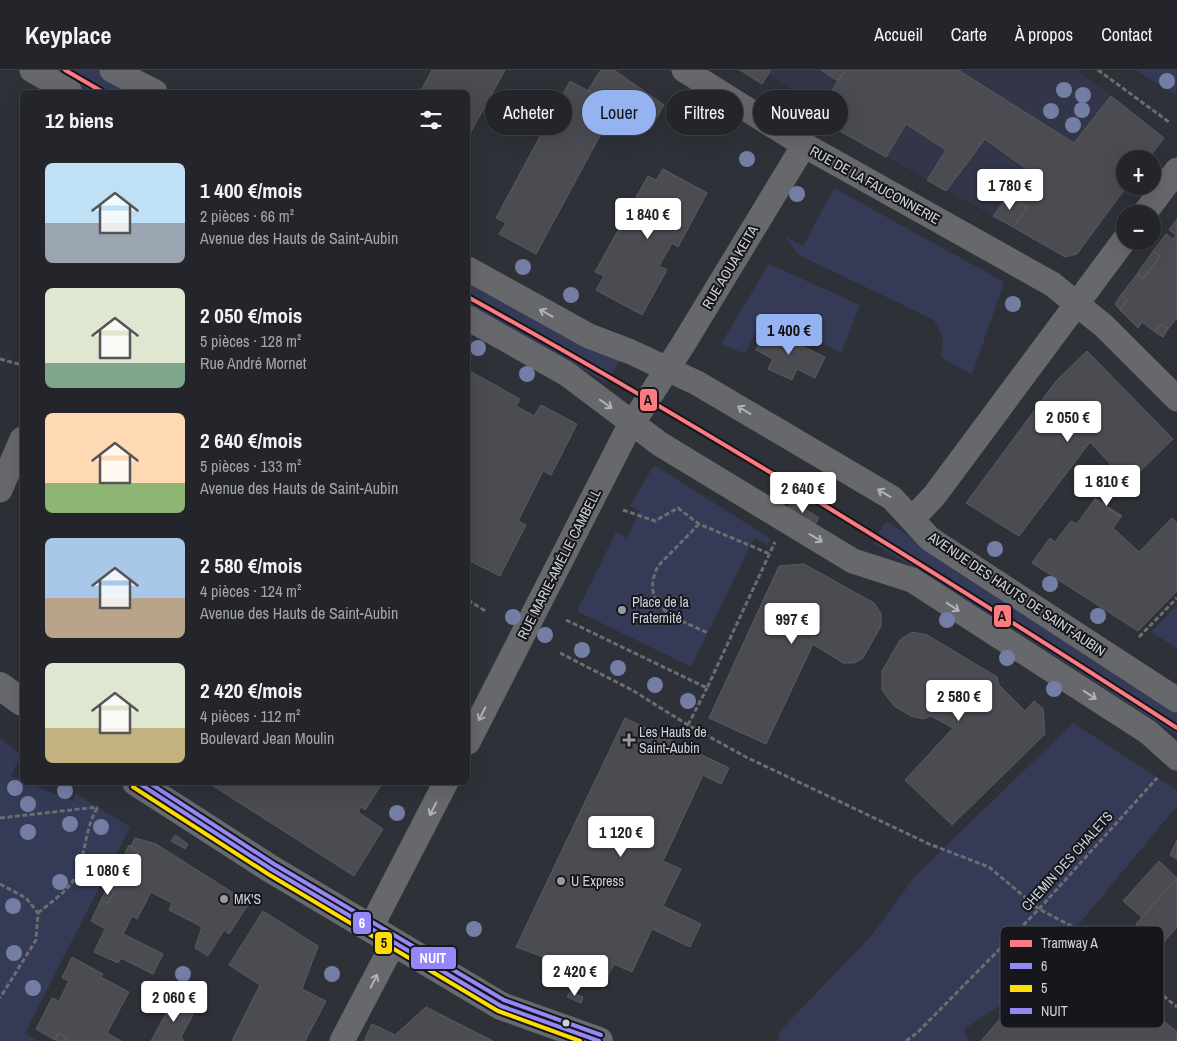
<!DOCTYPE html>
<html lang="fr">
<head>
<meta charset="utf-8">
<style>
	body { margin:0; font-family:"Archivo Narrow",sans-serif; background:#2f3136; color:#f1f3f6; height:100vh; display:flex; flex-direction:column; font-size:19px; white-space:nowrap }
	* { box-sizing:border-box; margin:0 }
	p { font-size:16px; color:#a3a5a8 }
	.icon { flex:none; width:28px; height:28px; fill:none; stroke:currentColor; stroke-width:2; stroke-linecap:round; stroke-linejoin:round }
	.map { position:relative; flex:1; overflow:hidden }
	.sheet { position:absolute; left:20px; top:20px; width:450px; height:695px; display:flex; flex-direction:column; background:#23252a; border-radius:8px; box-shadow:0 5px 20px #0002,0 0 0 1px #404247 }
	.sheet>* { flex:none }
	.banner { position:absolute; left:485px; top:20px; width:475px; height:45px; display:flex; gap:10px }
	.controls { position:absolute; left:1116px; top:80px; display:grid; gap:10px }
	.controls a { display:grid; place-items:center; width:45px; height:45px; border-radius:50%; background:#23252a; box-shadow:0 5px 20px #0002,0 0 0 1px #404247; font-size:25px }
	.price { position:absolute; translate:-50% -42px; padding:0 11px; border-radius:5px; background:#fff; color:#222; font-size:16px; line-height:32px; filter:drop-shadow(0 1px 2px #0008) }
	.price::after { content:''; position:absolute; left:50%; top:30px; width:15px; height:11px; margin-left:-8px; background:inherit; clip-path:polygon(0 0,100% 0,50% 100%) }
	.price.selected { background:#95b2f1; color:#111 }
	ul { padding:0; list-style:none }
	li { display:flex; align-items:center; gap:15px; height:125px; padding:0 25px }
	li span { display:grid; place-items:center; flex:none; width:140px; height:100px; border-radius:8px; color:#555 }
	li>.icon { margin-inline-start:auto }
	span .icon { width:60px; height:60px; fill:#fffc; stroke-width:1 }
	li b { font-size:21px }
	h2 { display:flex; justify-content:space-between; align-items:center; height:60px; padding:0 25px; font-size:21px }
	.tag { padding:0 18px; border-radius:22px; background:#23252a; box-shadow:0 5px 20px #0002,0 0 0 1px #404247; font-size:18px; line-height:45px }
	.tag.selected { background:#95b2f1; color:#111 }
	header { display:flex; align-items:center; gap:30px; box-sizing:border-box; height:70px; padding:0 25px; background:#23252a; border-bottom:1px solid #404247 }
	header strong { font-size:24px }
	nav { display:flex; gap:28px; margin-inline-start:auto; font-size:18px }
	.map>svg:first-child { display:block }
</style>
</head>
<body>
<header>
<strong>Keyplace</strong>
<nav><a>Accueil</a><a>Carte</a><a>À propos</a><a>Contact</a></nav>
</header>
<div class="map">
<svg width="1177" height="971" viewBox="0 0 1177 971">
	<rect width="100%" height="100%" fill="#2f3138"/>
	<!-- built -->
	<path fill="#323648" d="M740 0H1077L1111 26 1013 157 815 47 821 37 769 4 762 14Z"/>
	<!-- green -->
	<path fill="#353b56" d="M53 0H103L142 22H91Z
		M1136 0H1177L1176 25Z
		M834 118 1004 212 972 305 941 287 943 268 934 250 799 185 785 166 803 176Z
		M769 194 860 235 841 283 765 243 745 284 721 274Z
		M468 204 620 290 607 313 468 234Z
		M654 395 771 469 768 476 754 468 691 597 577 541 616 462 627 468 640 441 630 436Z
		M886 451 1177 635V665L1023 565 873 473Z
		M1177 535V578L1151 562Z
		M1073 653 1177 720V736L1025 919 964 959 968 971H778L780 961 872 865 915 806Z
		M0 669 22 685 11 706 22 710V712L28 713 72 731 76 724 130 757 25 963 38 971H0Z"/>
	<!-- building -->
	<path fill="#4a4c51" stroke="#5a5b62" d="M432 0H505L468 67V22H420Z
		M601 0H614L664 35 651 57 588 20Z
		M740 0H771L762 14Z
		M821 0H845L838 11Z
		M845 0H958L1074 73 1111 26 1164 68 1148 89H1125V116H1127L1077 184 1065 187 1013 157 1027 138 1009 125 1028 100 985 69 946 121 927 110 946 80 906 54 886 87 815 47Z
		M570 11 616 36 536 184 499 164 506 153 496 148Z
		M663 99 707 123 678 177 672 173 659 196 667 200 642 245 596 220 604 206 595 202 648 106 656 110Z
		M1009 125 1027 138 1013 157 993 146Z
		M1177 149V248L1168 259 1161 254 1155 262 1142 252 1138 258 1120 240 1127 230 1121 225 1137 204 1143 209 1154 195 1160 186 1153 181 1166 164 1173 169 1176 165 1169 160Z
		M1153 181 1160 186 1143 209 1137 204Z
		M1121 225 1127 230 1120 240 1115 234Z
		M1161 254 1168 259 1163 267 1155 262Z
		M766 259 825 287 815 308 797 299 792 310 768 299 773 289 756 280Z
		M1087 281 1173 369 1128 413 1090 372 1019 466 966 433 1057 310Z
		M468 300 520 329 516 336 534 346 541 335 577 354 551 405 543 401 518 451 526 455 500 506 468 490Z
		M1095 428 1122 446 1121 447 1094 430Z
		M1094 430 1121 447 1113 458 1139 482 1172 448 1177 453V521L1138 561 1032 493 1050 468 1055 472 1071 451 1077 454Z
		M792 431 819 448 814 456 787 439Z
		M804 494 874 533 881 543V556L863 588 854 593H843L813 574 766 674 709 648 779 496Z
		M912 562 927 565 997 607 999 615 1025 641 1034 631 1043 639 1045 664 952 755 905 710 953 658 931 646 923 649 911 646 894 636 882 620V601L900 570Z
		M625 648 729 698 721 714 703 705 663 791 681 799 663 836 701 854 690 877 652 859 632 902 614 894 606 910 516 877Z
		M207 712H383L365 740 361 737 358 742 383 759 354 806Z
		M175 765 188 774 185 779 171 771Z
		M135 768 156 774 249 833 229 864 224 860 208 886 195 878 202 857 169 840 172 833 151 822 137 849 132 846 123 864 163 884 153 904 121 888 118 893 94 882 105 859 91 851 101 830 108 833 114 821 107 818 121 792 131 797 138 782 131 776Z
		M1177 770V789L1170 785Z
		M129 775 138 782 131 797 121 792Z
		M1159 791 1177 808 1142 847 1123 831Z
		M1177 808V857L1160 876 1136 854Z
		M107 818 114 821 108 833 101 830Z
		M263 841 318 876 302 919 326 931 305 971H232L260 915 229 895Z
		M72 887 103 904 101 907 129 922 107 963 121 971H65L67 967 58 963 55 970 36 959 52 928 59 931 69 911 62 908Z
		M570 922 583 927 581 933 567 927Z
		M174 929 195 941 181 967 184 971H151Z
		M426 937 493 971H364L372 954 395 965Z
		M1005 943 1160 948 1177 962V971H981Z
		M58 963 67 967 65 971 55 970Z"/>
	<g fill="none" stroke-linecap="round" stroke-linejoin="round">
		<!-- path -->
		<path stroke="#6c6d71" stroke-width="3" stroke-dasharray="5 2.5" stroke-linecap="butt" d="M1098 0 1169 52
			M0 289 22 295
			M623 440 655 451 678 438 699 454 770 484
			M699 454 658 496C638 537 678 549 708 563
			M468 530 487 542
			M566 550 707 618 775 472
			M1139 567 1177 528
			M560 583 632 620 688 655 746 687 929 774 989 797 1039 839 1090 866 1177 937
			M688 655 707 618
			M0 748 98 737
			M0 814 26 828 38 843 36 870 0 928
			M38 843C51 832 70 820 77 804 86 782 85 757 98 737
			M906 971 917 963 1039 839 1157 708"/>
		<!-- minor -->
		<path stroke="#67686c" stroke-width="25" d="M32 0 70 22
			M112 0 155 22
			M684 0 804 75 1052 214 1104 256 1177 329
			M1144 144 1177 100
			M468 199 589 266 631 282 697 313 892 428 930 469 1177 630
			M468 248 567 304 660 374 853 491 912 510 1148 662 1177 688
			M0 420 22 369
			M912 449 934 426 1125 169
			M468 672 625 365 684 273 804 75
			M370 859 446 712
			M342 971 393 874"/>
		<!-- major -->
		<path stroke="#68696f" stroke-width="28" d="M0 616 22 632
			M136 712 271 799 501 936 599 971"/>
		<defs>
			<path id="bus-1" d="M137 712 271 799 501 936 599 971"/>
			<path id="bus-2" d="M133 717 268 804 498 941 580 971"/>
			<path id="bus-3" d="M148 712 274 794 504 930 601 965"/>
		</defs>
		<!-- bus-1 casing -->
		<use href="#bus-1" stroke="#16171d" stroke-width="8"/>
		<!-- bus-2 casing -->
		<use href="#bus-2" stroke="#16171d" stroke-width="8"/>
		<!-- bus-3 casing -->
		<use href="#bus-3" stroke="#16171d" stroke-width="8"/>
		<!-- bus-1 -->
		<use href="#bus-1" stroke="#9587f8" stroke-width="4"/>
		<!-- bus-2 -->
		<use href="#bus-2" stroke="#fd0" stroke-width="4"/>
		<!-- bus-3 -->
		<use href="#bus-3" stroke="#9587f8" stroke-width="4"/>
		<defs>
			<path id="tram-1" d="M65 0 103 22
				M468 227C710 361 945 508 1177 658"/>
		</defs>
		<!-- tram-1 casing -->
		<use href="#tram-1" stroke="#16171d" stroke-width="8"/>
		<!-- tram-1 -->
		<use href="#tram-1" stroke="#fe7a81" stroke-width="4"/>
	</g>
	<!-- trees -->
	<g fill="#747da3">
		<circle cx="1167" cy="11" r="8"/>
		<circle cx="1064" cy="20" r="8"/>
		<circle cx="1083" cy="25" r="8"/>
		<circle cx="1082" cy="40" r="8"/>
		<circle cx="1051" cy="41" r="8"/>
		<circle cx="1073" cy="55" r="8"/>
		<circle cx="747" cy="89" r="8"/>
		<circle cx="797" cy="124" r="8"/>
		<circle cx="523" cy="197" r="8"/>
		<circle cx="571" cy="225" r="8"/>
		<circle cx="1013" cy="234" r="8"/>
		<circle cx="478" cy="278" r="8"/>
		<circle cx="527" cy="304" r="8"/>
		<circle cx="995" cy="479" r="8"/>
		<circle cx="1050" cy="514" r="8"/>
		<circle cx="1098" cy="546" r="8"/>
		<circle cx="513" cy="547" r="8"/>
		<circle cx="947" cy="550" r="8"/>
		<circle cx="545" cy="565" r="8"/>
		<circle cx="582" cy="580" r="8"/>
		<circle cx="1007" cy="588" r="8"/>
		<circle cx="618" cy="598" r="8"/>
		<circle cx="655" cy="615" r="8"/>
		<circle cx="1054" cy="619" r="8"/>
		<circle cx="688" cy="631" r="8"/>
		<circle cx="15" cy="718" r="8"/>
		<circle cx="65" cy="721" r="8"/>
		<circle cx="28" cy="734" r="8"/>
		<circle cx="397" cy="743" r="8"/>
		<circle cx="70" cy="754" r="8"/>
		<circle cx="101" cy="757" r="8"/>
		<circle cx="28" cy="762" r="8"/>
		<circle cx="60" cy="812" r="8"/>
		<circle cx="13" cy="836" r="8"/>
		<circle cx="474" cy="859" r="8"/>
		<circle cx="14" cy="883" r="8"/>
		<circle cx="183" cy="904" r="8"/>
		<circle cx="332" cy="904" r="8"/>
		<circle cx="33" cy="918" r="8"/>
		<circle cx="150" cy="934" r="8"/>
	</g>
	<!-- one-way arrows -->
	<defs><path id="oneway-shaft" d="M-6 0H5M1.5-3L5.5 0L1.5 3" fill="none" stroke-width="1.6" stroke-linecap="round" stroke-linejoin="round" transform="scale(1.25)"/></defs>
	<g stroke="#b0b2ba">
		<use href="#oneway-shaft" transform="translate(546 243) rotate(-151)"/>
		<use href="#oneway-shaft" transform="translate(606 334) rotate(35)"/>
		<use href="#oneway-shaft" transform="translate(744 340) rotate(-149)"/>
		<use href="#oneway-shaft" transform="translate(884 423) rotate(-149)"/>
		<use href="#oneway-shaft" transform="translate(816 468) rotate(31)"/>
		<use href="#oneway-shaft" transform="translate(953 537) rotate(33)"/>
		<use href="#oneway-shaft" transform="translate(1090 625) rotate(33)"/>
		<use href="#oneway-shaft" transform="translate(482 644) rotate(117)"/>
		<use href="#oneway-shaft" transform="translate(433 739) rotate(117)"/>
		<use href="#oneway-shaft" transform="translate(374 911) rotate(-63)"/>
	</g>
	<!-- markers -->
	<g fill="#989aa2" stroke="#16171d" stroke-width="2">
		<circle cx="622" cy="540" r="5"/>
		<path d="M626.5 662.5h5v5h5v5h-5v5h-5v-5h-5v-5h5z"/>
		<circle cx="561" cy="811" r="5"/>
		<circle cx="224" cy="829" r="5"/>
	</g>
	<circle fill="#d0d2db" stroke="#16171d" stroke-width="2" cx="566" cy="953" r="4.5"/>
	<g text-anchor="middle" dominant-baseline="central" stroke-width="4" stroke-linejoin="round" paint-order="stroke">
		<!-- street labels -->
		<g font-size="14" fill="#d0d2db" stroke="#16171d">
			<text transform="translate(875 115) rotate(29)">RUE DE LA FAUCONNERIE</text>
			<text transform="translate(730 197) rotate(-59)">RUE AOUA KEITA</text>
			<text transform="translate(559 494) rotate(-63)">RUE MARIE-AMÉLIE CAMBELL</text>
			<text transform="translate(1017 524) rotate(34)">AVENUE DES HAUTS DE SAINT-AUBIN</text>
			<text transform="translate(1067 791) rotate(-48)">CHEMIN DES CHALETS</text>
		</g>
		<!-- poi labels -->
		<g font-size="14" fill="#d0d2db" stroke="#16171d" text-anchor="start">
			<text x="632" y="532">Place de la<tspan x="632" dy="16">Fraternité</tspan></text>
			<text x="639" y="662">Les Hauts de<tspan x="639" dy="16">Saint-Aubin</tspan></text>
			<text x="571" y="811">U Express</text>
			<text x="234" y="829">MK'S</text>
		</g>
	</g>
	<!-- legend -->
	<rect x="1000" y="856" width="164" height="102" rx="8" fill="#16171d" stroke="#4e4f56" stroke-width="1"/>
	<rect x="1010" y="870" width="22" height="7" fill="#fe7a81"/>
	<rect x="1010" y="893" width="22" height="6" fill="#9587f8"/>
	<rect x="1010" y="915" width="22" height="7" fill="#fd0"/>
	<rect x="1010" y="938" width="22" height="6" fill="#9587f8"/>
	<g font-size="14" fill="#d0d2db">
		<text x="1041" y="878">Tramway A</text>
		<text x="1041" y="901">6</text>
		<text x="1041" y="923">5</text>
		<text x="1041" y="946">NUIT</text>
	</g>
	<g stroke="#16171d" stroke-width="2">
		<rect x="639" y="318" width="19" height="24" rx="5" fill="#fe7a81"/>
		<rect x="993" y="534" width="19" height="24" rx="5" fill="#fe7a81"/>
		<rect x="352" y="841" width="20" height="24" rx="5" fill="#9587f8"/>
		<rect x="374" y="861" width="19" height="24" rx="5" fill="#fd0"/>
		<rect x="410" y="876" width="47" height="24" rx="5" fill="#9587f8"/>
	</g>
	<g font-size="14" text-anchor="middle" font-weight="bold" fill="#fff">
		<text x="362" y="858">6</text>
		<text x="433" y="893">NUIT</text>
	</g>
	<g font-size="14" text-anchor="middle" font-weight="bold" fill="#111">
		<text x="648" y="335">A</text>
		<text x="1002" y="551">A</text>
		<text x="384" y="878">5</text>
	</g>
</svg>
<div class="controls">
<a>+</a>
<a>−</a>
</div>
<b class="price" style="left:1010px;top:141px">1 780 €</b>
<b class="price" style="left:648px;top:170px">1 840 €</b>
<b class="price selected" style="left:789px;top:286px">1 400 €</b>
<b class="price" style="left:1068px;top:373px">2 050 €</b>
<b class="price" style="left:1107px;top:437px">1 810 €</b>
<b class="price" style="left:803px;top:444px">2 640 €</b>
<b class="price" style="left:792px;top:575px">997 €</b>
<b class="price" style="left:959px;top:652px">2 580 €</b>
<b class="price" style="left:621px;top:788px">1 120 €</b>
<b class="price" style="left:108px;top:826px">1 080 €</b>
<b class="price" style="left:575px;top:927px">2 420 €</b>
<b class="price" style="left:174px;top:953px">2 060 €</b>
<div class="banner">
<a class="tag">Acheter</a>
<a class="tag selected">Louer</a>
<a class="tag">Filtres</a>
<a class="tag">Nouveau</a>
</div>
<section class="sheet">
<h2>12 biens<svg class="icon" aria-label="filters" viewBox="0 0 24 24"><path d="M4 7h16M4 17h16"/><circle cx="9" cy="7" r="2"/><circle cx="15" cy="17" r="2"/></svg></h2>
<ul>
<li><span style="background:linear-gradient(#bfe0f5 60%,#9aa5b1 0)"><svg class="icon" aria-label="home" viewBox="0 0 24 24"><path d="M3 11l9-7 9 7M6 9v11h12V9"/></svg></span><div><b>1 400 €/mois</b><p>2 pièces · 66 m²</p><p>Avenue des Hauts de Saint-Aubin</p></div></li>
<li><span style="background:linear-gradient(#dfe7d0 75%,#7fa58c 0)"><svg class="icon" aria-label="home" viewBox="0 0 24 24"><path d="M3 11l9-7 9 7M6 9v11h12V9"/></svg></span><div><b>2 050 €/mois</b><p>5 pièces · 128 m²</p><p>Rue André Mornet</p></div></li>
<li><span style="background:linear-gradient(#ffd9b3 70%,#8fb573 0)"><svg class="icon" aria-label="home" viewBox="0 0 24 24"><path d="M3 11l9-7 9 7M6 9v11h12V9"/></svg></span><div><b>2 640 €/mois</b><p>5 pièces · 133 m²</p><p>Avenue des Hauts de Saint-Aubin</p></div></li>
<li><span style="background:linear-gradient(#a9c7e8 60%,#b9a48a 0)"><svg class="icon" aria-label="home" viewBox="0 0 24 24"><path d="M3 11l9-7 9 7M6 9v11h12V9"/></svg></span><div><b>2 580 €/mois</b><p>4 pièces · 124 m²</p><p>Avenue des Hauts de Saint-Aubin</p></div></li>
<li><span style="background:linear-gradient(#dfe7d0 65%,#c2b280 0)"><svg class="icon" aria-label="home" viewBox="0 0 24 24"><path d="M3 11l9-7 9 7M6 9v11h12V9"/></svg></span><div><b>2 420 €/mois</b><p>4 pièces · 112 m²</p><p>Boulevard Jean Moulin</p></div></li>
</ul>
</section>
</div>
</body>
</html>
